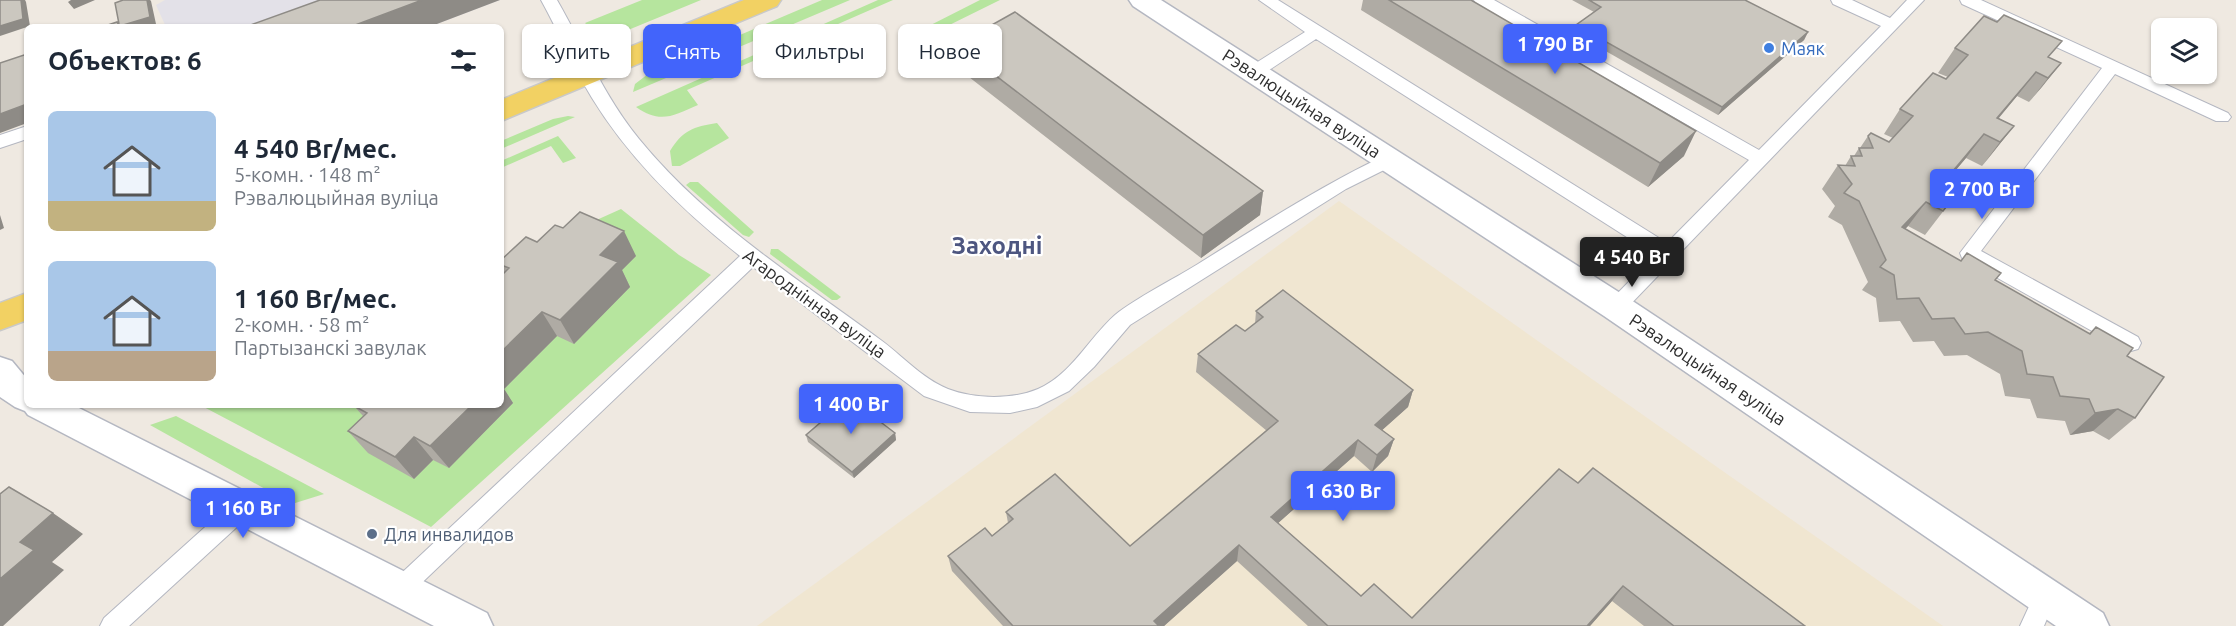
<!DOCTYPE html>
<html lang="ru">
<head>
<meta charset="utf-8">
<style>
	body { margin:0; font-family:Ubuntu,sans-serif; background:#f2f2f3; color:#1f2937; height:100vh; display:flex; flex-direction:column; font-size:22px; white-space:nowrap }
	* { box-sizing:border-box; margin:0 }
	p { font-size:20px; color:#747a83 }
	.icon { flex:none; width:33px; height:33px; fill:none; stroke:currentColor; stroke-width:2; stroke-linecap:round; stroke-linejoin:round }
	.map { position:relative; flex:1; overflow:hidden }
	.panel { position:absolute; left:24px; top:24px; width:480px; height:384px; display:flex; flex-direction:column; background:#fff; border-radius:9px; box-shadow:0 2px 4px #0004 }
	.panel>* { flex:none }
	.banner { position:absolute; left:522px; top:24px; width:570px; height:54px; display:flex; gap:12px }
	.fabs { position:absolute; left:2151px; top:18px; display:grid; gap:12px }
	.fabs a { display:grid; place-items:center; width:66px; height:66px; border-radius:9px; background:#fff; box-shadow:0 2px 4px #0004; font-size:30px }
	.price { position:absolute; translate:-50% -51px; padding:0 14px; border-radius:6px; background:#4264fb; color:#fff; font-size:20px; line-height:39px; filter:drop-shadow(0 2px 3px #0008) }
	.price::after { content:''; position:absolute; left:50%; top:36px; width:18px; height:14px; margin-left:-9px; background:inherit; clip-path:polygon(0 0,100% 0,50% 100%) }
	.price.active { background:#222; color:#fff }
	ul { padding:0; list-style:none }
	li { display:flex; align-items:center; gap:18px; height:150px; padding:0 24px }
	li span { display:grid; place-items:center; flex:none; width:168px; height:120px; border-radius:9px; color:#555 }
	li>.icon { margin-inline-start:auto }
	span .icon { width:72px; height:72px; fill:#fffc; stroke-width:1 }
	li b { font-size:26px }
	h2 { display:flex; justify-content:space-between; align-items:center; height:72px; padding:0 24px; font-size:26px }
	.tag { padding:0 21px; border-radius:9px; background:#fff; box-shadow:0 2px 4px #0004; font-size:21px; line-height:54px }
	.tag.active { background:#4264fb; color:#fff }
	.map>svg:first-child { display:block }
</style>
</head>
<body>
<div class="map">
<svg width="2236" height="626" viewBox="0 0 2236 626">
	<rect width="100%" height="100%" fill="#efe9e1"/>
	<!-- industrial -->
	<path fill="#e3e1e8" d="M165 0H500L429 27H166L156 5Z"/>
	<!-- education -->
	<path fill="#f0e6d1" d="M1339 201 1943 626H757Z"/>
	<!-- green -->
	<path fill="#b6e59e" d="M642 0H701L616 35 593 31 585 23Z
		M822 0H850L633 92 635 84 648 74Z
		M878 0H893L687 90 698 105C673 116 660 124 636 107Z
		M980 0H1000L917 41 911 35Z
		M568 116 575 117 501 149V141L553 119Z
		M717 123 729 138 680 166H672L670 151C683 130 693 127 717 123Z
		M558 136 576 158 563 163 551 146 501 168V161Z
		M690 182H698L754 232 749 237 743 235 686 185Z
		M621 209 679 255 711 275 431 527 200 405H501V263Z
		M778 249 841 297 837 300H832L770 254 771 249Z
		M176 416 324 494 292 504 150 425Z"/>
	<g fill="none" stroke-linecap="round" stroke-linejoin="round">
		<defs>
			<path id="service" d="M541 0H557C584 47 604 96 639 139 705 220 795 277 878 338 902 355 921 378 948 389 974 399 1012 400 1038 389 1072 374 1088 339 1115 315 1136 298 1174 279 1198 264 1259 226 1319 187 1384 156L1390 154 1396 156 1399 160 1396 164 1346 189 1130 325 1094 367 1069 391 1037 407 1010 413 970 412 924 396 753 267 408 596 400 600 392 596 389 589 392 582 740 256C683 211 630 160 592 98 573 67 559 32 541 0Z
				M1259 0H1278L1667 243 1749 160 1476 4 1474 0H1494L1759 150 1881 26 1833 4 1831 0H1852L1890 18 1907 0H1924L1623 312 1616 315 1609 312 1606 307 1609 302 1655 255 1316 39 1260 76H1248L1246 72 1248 68 1305 32Z
				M1960 0H1981L2228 113 2231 117 2228 121H2216L2115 74 1981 251 2138 337 2141 343 2138 349 2131 351 2124 349 1962 258 1960 253 2102 68 1962 4Z
				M27 126V139L0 148V135Z
				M242 498 250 501 253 508 250 515 129 626H100L104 618 234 501Z
				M2045 586 2053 589 2056 597 2044 626H2020L2037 589Z"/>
			<path id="minor" d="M0 357 12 361 27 379V405H73L487 613 493 626H434L28 415 25 411 15 407 0 397Z"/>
			<path id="tertiary" d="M1129 0H1161L1628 298 2103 613 2109 626H2056L1604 316 1133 6Z"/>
			<path id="primary" d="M744 0H781L777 6 501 121V100Z
				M27 293V320L0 330V303Z"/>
		</defs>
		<!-- service casing -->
		<use href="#service" stroke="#b4b7c1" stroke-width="2"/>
		<!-- minor casing -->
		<use href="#minor" stroke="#b4b7c1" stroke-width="3"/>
		<!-- tertiary casing -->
		<use href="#tertiary" stroke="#b4b7c1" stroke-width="3"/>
		<!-- primary casing -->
		<use href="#primary" stroke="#c9c9c9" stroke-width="3"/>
		<!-- service -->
		<use href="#service" fill="#fff" fill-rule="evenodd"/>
		<!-- minor -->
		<use href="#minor" fill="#fff" fill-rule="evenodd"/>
		<!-- tertiary -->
		<use href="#tertiary" fill="#fff" fill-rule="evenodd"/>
		<!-- primary -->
		<use href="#primary" fill="#f2d163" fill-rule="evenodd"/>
	</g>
	<!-- wall -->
	<path fill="#afaba4" d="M1363 0H1471L1684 156 1648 187 1361 10Z
		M1572 0H1745L1808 32 1804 40 1718 115 1574 33 1576 25 1594 12Z
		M956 45 1263 191 1260 215 1201 258 960 70Z
		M1955 48 2049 58 2061 63 2029 102 2017 96 1999 118 2014 126 1982 166 1966 158 1943 185 1958 192 1925 235 1908 226 1905 229 2088 334 2096 327 2127 356 2135 418 2109 440 2093 431 2070 435 2065 421 2037 418 2030 399 2005 396 2000 374 1967 355 1944 356 1934 341 1913 342 1900 321 1879 322 1876 298 1862 290 1868 282 1842 225 1828 217 1835 206 1822 189 1838 165 1845 166 1851 156H1854L1859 148H1860L1868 136 1889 142 1893 138 1884 134 1900 109 1948 77 1938 73Z
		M563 228 636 256 622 270 630 287 574 344 557 336 504 389 513 403 449 468 433 460 414 479 368 453 348 431 363 416 354 406 501 405 504 273 501 269V260Z
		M1256 311 1413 390 1408 407 1382 430 1394 439 1388 456 1372 472 1354 456 1278 523 1361 596 1412 618 1578 483 1805 626H1644L1612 601 1590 626H1308L1237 561 1164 626H1003L952 571 948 556 992 536 1008 523 1006 512 1130 546 1267 431 1196 372 1198 354 1245 331 1255 324Z
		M895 433 896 440 854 478 808 442 806 435Z"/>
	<!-- shaded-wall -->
	<path fill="#8e8b86" d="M21 0H25L26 2 30 26 0 36V26Z
		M71 0H95L74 9 68 2Z
		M147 0H150L151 1 156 24 147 27H120L117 22 120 26Z
		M422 0H500L429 27H350Z
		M1808 32 1804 40 1718 115 1722 107Z
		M2061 63 2042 87 2029 102 2048 78Z
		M2036 72 2017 96 1985 134 1997 118Z
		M27 104V123L0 133V114Z
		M2014 126 1995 150 1982 166 2000 142Z
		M1696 131 1684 156 1648 187 1660 163Z
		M1984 134 1966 158 1928 203 1942 184Z
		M1263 191 1260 215 1201 258 1203 235Z
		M1926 202 1908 226 1885 250 1902 227Z
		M0 215 4 228 0 230Z
		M624 231 636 256 622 270 630 287 574 344 560 320 600 255Z
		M542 312 557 336 504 389 513 403 449 468 430 446 472 405H501V352Z
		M1413 390 1408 407 1370 441 1375 425Z
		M2118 409 2093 431 2070 435 2095 413Z
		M895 433 896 440 854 478 852 472Z
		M414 437 433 460 414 479 395 457Z
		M1394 439 1388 456 1372 472 1377 455Z
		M1358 440 1354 456 1268 532 1271 517Z
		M53 513 83 534 52 562 64 570 3 626H0V579L20 542Z
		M1239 545 1237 561 1164 626H1154V621Z
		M1623 586 1612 601 1590 626H1587Z"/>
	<!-- building -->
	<path fill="#cbc7bf" stroke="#8e8b86" stroke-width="1.5" d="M0 0H21L23 19 0 26Z
		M123 0H147L150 17 120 26 119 24 115 3Z
		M320 0H422L350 27H245Z
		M1389 0H1471L1696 131 1660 163Z
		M1589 0H1745L1808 32 1722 107 1576 25 1601 7Z
		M1015 12 1263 191 1203 235 956 45Z
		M2004 15 2062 41 2048 57 2061 63 2048 78 2036 72 1997 118 2014 126 2000 142 1984 134 1942 184 1958 192 1943 211 1926 202 1902 227 1961 261 1967 253 2001 273 1995 280 2090 334 2096 327 2133 348 2127 356 2164 377 2135 418 2118 409 2095 413 2089 399 2060 396 2053 377 2027 374 2022 351 1988 332 1965 334 1954 318 1932 319 1919 298 1897 299 1894 275 1880 267 1886 260 1859 201 1844 193 1852 184 1838 165 1855 166 1851 156H1862L1859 148H1873L1868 136 1871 133 1889 142 1913 116 1900 109 1933 73 1946 79 1968 55 1955 48 1984 16 1997 22Z
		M117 22 120 27H102Z
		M27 54V104L0 114V63Z
		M580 212 624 231 600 255 618 262 560 320 542 312 501 352V276L509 268 501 265V260L526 237 537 242 555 225 563 228Z
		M1283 290 1413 390 1375 425 1394 439 1377 455 1358 440 1271 517 1361 596 1374 584 1412 618 1559 469 1578 483 1593 468 1805 626H1674L1623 586 1587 626H1328L1239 545 1154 621 1159 626H1013L948 556 985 528 992 536 1013 519 1006 512 1055 474 1130 546 1278 421 1198 354 1236 325 1245 331 1263 317 1256 311Z
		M849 398 895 433 852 472 806 435Z
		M354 405H472L430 446 414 437 395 457 348 431 367 413 354 406Z
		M9 487 53 513 20 542 34 550 0 579V494Z"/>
	<!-- markers -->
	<circle fill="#3f7fe0" stroke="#fff" stroke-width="2" cx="1769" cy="48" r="6"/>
	<circle fill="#5c6f8a" stroke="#fff" stroke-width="2" cx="372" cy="534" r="6"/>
	<g text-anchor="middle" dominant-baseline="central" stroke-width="4.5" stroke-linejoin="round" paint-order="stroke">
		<!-- shop labels -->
		<g font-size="18" fill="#366cbe" stroke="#fff" text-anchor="start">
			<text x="1781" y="48">Маяк</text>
		</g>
		<!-- street labels -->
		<g font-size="18" fill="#2e2e2e" stroke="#fff">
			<text transform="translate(1302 103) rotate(33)">Рэвалюцыйная вуліца</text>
			<text transform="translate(815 303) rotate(36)">Агароднінная вуліца</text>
			<text transform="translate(1708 369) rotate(34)">Рэвалюцыйная вуліца</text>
		</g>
		<!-- service labels -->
		<g font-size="18" fill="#4e5e75" stroke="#fff" text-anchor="start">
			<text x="384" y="534">Для инвалидов</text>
		</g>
		<!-- district labels -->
		<g font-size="24" font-weight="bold" fill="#4d5680" stroke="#fff">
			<text x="997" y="245">Заходні</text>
		</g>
	</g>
</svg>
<div class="fabs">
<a><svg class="icon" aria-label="layers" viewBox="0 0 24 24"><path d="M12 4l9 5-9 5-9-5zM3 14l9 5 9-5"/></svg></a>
</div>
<b class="price" style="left:1555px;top:75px">1 790 Br</b>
<b class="price" style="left:1982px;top:220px">2 700 Br</b>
<b class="price active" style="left:1632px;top:288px">4 540 Br</b>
<b class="price" style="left:851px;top:435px">1 400 Br</b>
<b class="price" style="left:1343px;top:522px">1 630 Br</b>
<b class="price" style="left:243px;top:539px">1 160 Br</b>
<div class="banner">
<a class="tag">Купить</a>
<a class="tag active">Снять</a>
<a class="tag">Фильтры</a>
<a class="tag">Новое</a>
</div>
<section class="panel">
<h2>Объектов: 6<svg class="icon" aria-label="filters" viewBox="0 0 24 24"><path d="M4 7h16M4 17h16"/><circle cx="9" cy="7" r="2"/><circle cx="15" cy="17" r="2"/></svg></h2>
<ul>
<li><span style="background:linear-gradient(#a9c7e8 75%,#c2b280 0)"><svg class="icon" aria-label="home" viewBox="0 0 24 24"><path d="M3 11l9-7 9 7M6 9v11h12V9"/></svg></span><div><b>4 540 Br/мес.</b><p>5-комн. · 148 m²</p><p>Рэвалюцыйная вуліца</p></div></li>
<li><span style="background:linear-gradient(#a9c7e8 75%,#b9a48a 0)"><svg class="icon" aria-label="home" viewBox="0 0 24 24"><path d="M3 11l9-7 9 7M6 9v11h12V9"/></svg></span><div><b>1 160 Br/мес.</b><p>2-комн. · 58 m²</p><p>Партызанскі завулак</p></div></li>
</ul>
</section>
</div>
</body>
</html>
